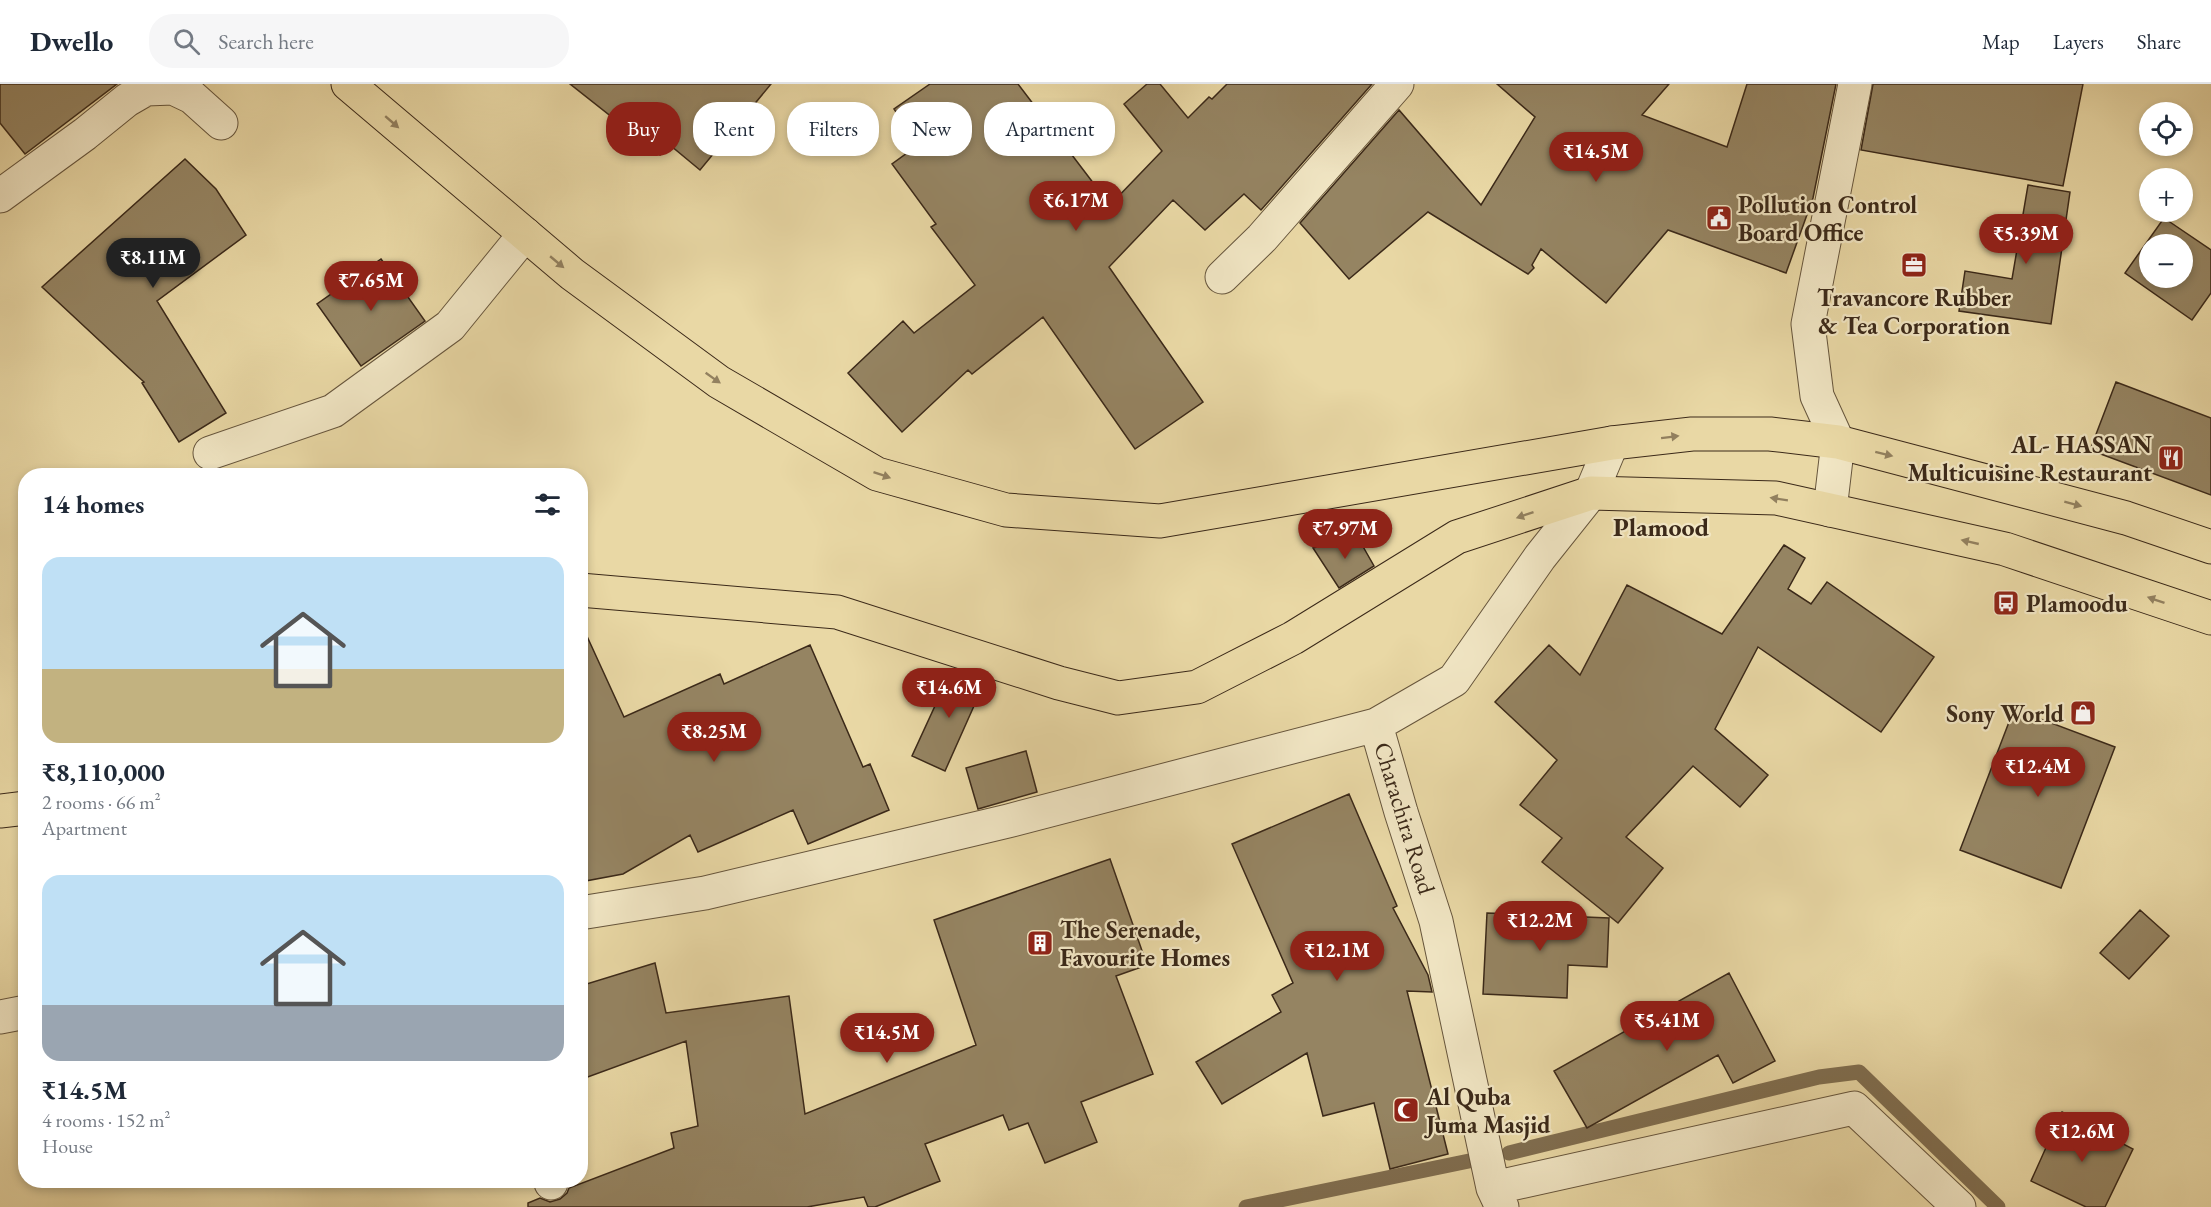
<!DOCTYPE html>
<html lang="en">
<head>
<meta charset="utf-8">
<style>
	body { margin:0; font-family:"EB Garamond",serif; background:#f6f6f7; color:#1f2937; height:100vh; display:flex; flex-direction:column; font-size:22px; white-space:nowrap }
	* { box-sizing:border-box; margin:0 }
	p { font-size:20px; color:#747a83 }
	.icon { flex:none; width:33px; height:33px; fill:none; stroke:currentColor; stroke-width:2; stroke-linecap:round; stroke-linejoin:round }
	.map { position:relative; flex:1; overflow:hidden }
	.sheet { position:absolute; left:18px; top:384px; width:570px; height:720px; display:flex; flex-direction:column; background:#fff; border-radius:24px; box-shadow:0 3px 9px #0003 }
	.sheet>* { flex:none }
	.banner { position:absolute; left:606px; top:18px; width:570px; height:54px; display:flex; gap:12px }
	.tools { position:absolute; left:2139px; top:18px; display:grid; gap:12px }
	.tools a { display:grid; place-items:center; width:54px; height:54px; border-radius:50%; background:#fff; box-shadow:0 3px 9px #0003; font-size:30px }
	.price { position:absolute; translate:-50% -51px; padding:0 14px; border-radius:21px; background:#8f2418; color:#fff; font-size:20px; line-height:39px; filter:drop-shadow(0 2px 3px #0008) }
	.price::after { content:''; position:absolute; left:50%; top:36px; width:18px; height:14px; margin-left:-9px; background:inherit; clip-path:polygon(0 0,100% 0,50% 100%) }
	.price.current { background:#222; color:#fff }
	ul { padding:0; list-style:none }
	li { display:grid; align-content:center; gap:12px; height:318px; padding:0 24px }
	li span { display:grid; place-items:center; height:186px; border-radius:18px; color:#555 }
	li>.icon { margin-inline-start:auto }
	span .icon { width:108px; height:108px; fill:#fffc; stroke-width:1 }
	li b { font-size:26px }
	h2 { display:flex; justify-content:space-between; align-items:center; height:72px; padding:0 24px; font-size:26px }
	.chip { padding:0 21px; border-radius:24px; background:#fff; box-shadow:0 3px 9px #0003; font-size:21px; line-height:54px }
	.chip.current { background:#8f2418; color:#fff }
	header { display:flex; align-items:center; gap:36px; box-sizing:border-box; height:84px; padding:0 30px; background:#fff; border-bottom:2px solid #e0e1e3 }
	header strong { font-size:28px }
	nav { display:flex; gap:33px; margin-inline-start:auto; font-size:21px }
	.search { width:420px; height:54px; background:#f6f6f7; display:flex; align-items:center; gap:15px; box-sizing:border-box; padding:0 21px; border-radius:24px; color:#747a83; font-size:22px }
	.map>svg:first-child { display:block }
</style>
</head>
<body>
<header>
<strong>Dwello</strong>
<div class="search"><svg class="icon" aria-label="search" viewBox="0 0 24 24"><circle cx="10" cy="10" r="6"/><path d="M15 15l6 6"/></svg>Search here</div>
<nav><a>Map</a><a>Layers</a><a>Share</a></nav>
</header>
<div class="map">
<svg width="2211" height="1123" viewBox="0 0 2211 1123">
	<rect width="100%" height="100%" fill="#e9d8a5"/>
	<filter id="stains"><feTurbulence type="fractalNoise" baseFrequency=".00333" numOctaves="4"/><feColorMatrix values="0 0 0 0 .2 0 0 0 0 .09 0 0 0 0 .02 0 0 0 .5 -.17"/></filter>
	<radialGradient id="worn" r=".72"><stop offset=".6" stop-color="#630" stop-opacity="0"/><stop offset="1" stop-color="#630" stop-opacity=".3"/></radialGradient>
	<g fill="none" stroke-linecap="round" stroke-linejoin="round">
		<!-- stream -->
		<path stroke="#806e50" stroke-width="15" d="M1509 1069 1819 993 1859 988 1998 1123
			M1246 1123 1469 1077"/>
	</g>
	<!-- building -->
	<path fill="#958462" stroke="#3b2919" stroke-width="1.5" fill-rule="evenodd" d="M0 0H117L25 70 0 39Z
		M570 0H771L700 86 671 62 660 71Z
		M930 0H1018L1110 121 1162 67 1124 20 1147 0H1160L1188 34 1209 13 1212 15 1227 0H1372L1261 126 1244 110 1205 146 1173 116 1109 183 1203 318 1135 365 1043 233 972 290 968 286 902 348 848 289 903 237 914 249 975 201 931 143 936 140 892 80 918 61 894 25Z
		M1497 0H1669L1642 31 1727 63 1747 0H1836L1813 114 1786 189 1668 146 1606 219 1541 165 1532 181 1534 184 1528 190 1428 128 1349 195 1300 139 1399 26 1481 121 1535 33Z
		M1873 0H2083L2063 102 1861 66Z
		M185 75 216 105 246 151 157 217 226 329 179 358 142 299 144 298 42 203Z
		M2028 101 2070 108 2051 240 1959 227 1965 187 2012 195Z
		M2164 134 2211 166V209L2192 236 2125 189ZM2150 160H2182V194H2150Z
		M381 175 425 237 361 282 317 220Z
		M2116 298 2211 334V411L2090 366Z
		M1357 452 1374 482 1339 504 1313 464Z
		M1784 461 1805 474 1788 505 1811 520 1827 498 1934 573 1881 648 1758 563 1715 645 1768 691 1740 723 1693 682 1626 753 1663 784 1618 839 1542 778 1562 754 1520 721 1557 676 1495 618 1549 561 1580 591 1627 501 1722 550Z
		M580 537 624 633 720 590 724 600 810 561 863 683 870 680 889 726 808 760 793 726 698 768 690 751 623 790 580 798Z
		M952 585 986 595 945 687 912 672Z
		M2014 625 2115 663 2061 804 1960 766Z
		M1026 667 1037 708 978 725 966 684Z
		M1349 710 1397 822 1393 824 1428 891 1432 908 1407 907 1448 1070 1390 1085 1374 1019 1323 1032 1307 969 1222 1020 1196 978 1281 928 1272 911 1293 899 1232 760Z
		M1110 775 1147 881 1116 892 1153 990 1081 1018 1097 1058 1045 1079 1028 1039 1009 1046 1003 1031 925 1060 940 1097 875 1123H868L864 1113 807 1123H528V1119L540 1114 550 1118 560 1115 567 1109 569 1104 674 1064 671 1049 698 1042 686 957 585 994 580 962V902L655 879 666 929 789 912 805 1030 976 961 934 836Z
		M2140 826 2169 852 2129 895 2100 869Z
		M1487 829 1609 834 1607 883 1568 881 1567 914 1483 910Z
		M1729 889 1775 977 1733 999 1718 971 1587 1044 1554 987Z
		M2062 1028 2133 1065 2105 1123H2086L2031 1097Z"/>
	<g fill="none" stroke-linecap="round" stroke-linejoin="round">
		<defs>
			<path id="minor" d="M0 112 85 50 127 16 146 5 173 4 192 13 221 39
				M1222 193 1262 154 1397 0
				M210 369 333 327 450 242 525 150
				M1830 426 1838 358 1817 312 1808 240 1855 0
				M580 829 705 809 1008 737 1376 641
				M0 933 26 928
				M551 1099V1096
				M1493 1104 1854 1024 1959 1123
				M1502 1123 1493 1104 1436 837 1401 728 1376 641 1454 596 1540 473 1591 409 1612 359"/>
			<path id="major" d="M348 0 572 190 719 298 877 390 1006 426 1160 437 1612 359 1692 350H1770L1838 358 1929 382 2126 434 2211 463
				M580 506 837 528 1059 599 1118 614 1197 603 1293 554 1457 453 1591 409 1776 414 2005 465 2211 534
				M0 727 26 724"/>
		</defs>
		<!-- minor casing -->
		<use href="#minor" stroke="#66553c" stroke-width="35"/>
		<!-- major casing -->
		<use href="#major" stroke="#3b2919" stroke-width="35"/>
		<!-- minor -->
		<use href="#minor" stroke="#f1e6c4" stroke-width="33"/>
		<!-- major -->
		<use href="#major" stroke="#e9d8a5" stroke-width="33"/>
	</g>
	<!-- one-way arrows -->
	<defs><path id="oneway-solid" d="M-6-.8H1V-3.2L6.5 0L1 3.2V.8H-6Z" transform="scale(1.5)"/></defs>
	<g fill="#92805f">
		<use href="#oneway-solid" transform="translate(392 38) rotate(41)"/>
		<use href="#oneway-solid" transform="translate(557 178) rotate(40)"/>
		<use href="#oneway-solid" transform="translate(713 294) rotate(35)"/>
		<use href="#oneway-solid" transform="translate(1670 353) rotate(-7)"/>
		<use href="#oneway-solid" transform="translate(1884 370) rotate(14)"/>
		<use href="#oneway-solid" transform="translate(882 391) rotate(19)"/>
		<use href="#oneway-solid" transform="translate(1779 415) rotate(-171)"/>
		<use href="#oneway-solid" transform="translate(2073 420) rotate(15)"/>
		<use href="#oneway-solid" transform="translate(1525 431) rotate(161)"/>
		<use href="#oneway-solid" transform="translate(1970 458) rotate(-167)"/>
		<use href="#oneway-solid" transform="translate(2156 516) rotate(-161)"/>
	</g>
	<!-- icons -->
	<defs>
		<symbol id="civic-square" viewBox="-11 -11 22 22"><rect x="-9" y="-9" width="18" height="18" rx="4" fill="#8f2418" stroke="#f1e6c4"/><path d="M-.6-6.5H3V-4.5H.6V-3L4-1V1h2V6H-6V1h2V-1L-.6-3ZM-1.2 2.5V6h2.4V2.5Z" fill="#fff"/></symbol>
		<symbol id="office-square" viewBox="-11 -11 22 22"><rect x="-9" y="-9" width="18" height="18" rx="4" fill="#8f2418" stroke="#f1e6c4"/><path d="M-6-3h4V-5.5h4V-3h4V5H-6ZM-1-4.5V-3h2v-1.5ZM-6 0V1H6V0Z" fill="#fff"/></symbol>
		<symbol id="restaurant-square" viewBox="-11 -11 22 22"><rect x="-9" y="-9" width="18" height="18" rx="4" fill="#8f2418" stroke="#f1e6c4"/><path d="M-5-6h1v4h1v-4h1v4h1v-4h1v5L-1.5 .5V6h-2V.5L-5-1ZM5-6V6H3V1.5H1.5Q1.5-4 5-6Z" fill="#fff"/></symbol>
		<symbol id="bus-square" viewBox="-11 -11 22 22"><rect x="-9" y="-9" width="18" height="18" rx="4" fill="#8f2418" stroke="#f1e6c4"/><path d="M-5-6H5V4H4V6H2V4H-2V6H-4V4H-5ZM-3.5-4V0h7V-4ZM-3.5 1.2v1.5H-2V1.2ZM2 1.2v1.5H3.5V1.2Z" fill="#fff"/></symbol>
		<symbol id="shop-square" viewBox="-11 -11 22 22"><rect x="-9" y="-9" width="18" height="18" rx="4" fill="#8f2418" stroke="#f1e6c4"/><path d="M-5-2.5h2.3a2.7 3.5 0 0 1 5.4 0H5L5.5 6h-11ZM-1.5-2.5h3a1.5 2.3 0 0 0-3 0Z" fill="#fff"/></symbol>
		<symbol id="building-square" viewBox="-11 -11 22 22"><rect x="-9" y="-9" width="18" height="18" rx="4" fill="#8f2418" stroke="#f1e6c4"/><path d="M-4-6H4V6H1V3H-1V6H-4ZM-2.5-4.3h1.7v1.8h-1.7ZM.8-4.3h1.7v1.8H.8ZM-2.5-1h1.7V.8h-1.7ZM.8-1h1.7V.8H.8Z" fill="#fff"/></symbol>
		<symbol id="mosque-square" viewBox="-11 -11 22 22"><rect x="-9" y="-9" width="18" height="18" rx="4" fill="#8f2418" stroke="#f1e6c4"/><path d="M3.5-4.9A6 6 0 1 0 3.5 4.9A5 5 0 1 1 3.5-4.9Z" fill="#fff"/></symbol>
	</defs>
	<g fill-rule="evenodd">
		<use href="#civic-square" x="1704" y="119" width="30" height="30"/>
		<use href="#office-square" x="1899" y="166" width="30" height="30"/>
		<use href="#restaurant-square" x="2156" y="359" width="30" height="30"/>
		<use href="#bus-square" x="1991" y="504" width="30" height="30"/>
		<use href="#shop-square" x="2068" y="614" width="30" height="30"/>
		<use href="#building-square" x="1025" y="844" width="30" height="30"/>
		<use href="#mosque-square" x="1391" y="1011" width="30" height="30"/>
	</g>
	<g text-anchor="middle" dominant-baseline="central" stroke-width="4.5" stroke-linejoin="round" paint-order="stroke">
		<!-- poi labels -->
		<g font-size="24" font-weight="bold" fill="#3b2919" stroke="#f1e6c4" text-anchor="start">
			<text x="1738" y="120">Pollution Control<tspan x="1738" dy="28">Board Office</tspan></text>
			<text x="1914" y="213" text-anchor="middle">Travancore Rubber<tspan x="1914" dy="28">&amp; Tea Corporation</tspan></text>
			<text x="2152" y="360" text-anchor="end">AL- HASSAN<tspan x="2152" dy="28">Multicuisine Restaurant</tspan></text>
			<text x="2026" y="519">Plamoodu</text>
			<text x="2064" y="629" text-anchor="end">Sony World</text>
			<text x="1060" y="845">The Serenade,<tspan x="1060" dy="28">Favourite Homes</tspan></text>
			<text x="1426" y="1012">Al Quba<tspan x="1426" dy="28">Juma Masjid</tspan></text>
		</g>
		<!-- street labels -->
		<g font-size="24" fill="#3b2919" stroke="#f1e6c4">
			<text transform="translate(1405 734) rotate(73)">Charachira Road</text>
		</g>
		<!-- neighbourhood labels -->
		<g font-size="26" font-weight="bold" fill="#3b2919" stroke="#f1e6c4">
			<text x="1661" y="443">Plamood</text>
		</g>
	</g>
	<rect width="100%" height="100%" filter="url(#stains)"/>
	<rect width="100%" height="100%" fill="url(#worn)"/>
</svg>
<div class="tools">
<a><svg class="icon" aria-label="locate" viewBox="0 0 24 24"><circle cx="12" cy="12" r="6"/><path d="M12 2v4M12 18v4M2 12h4M18 12h4"/></svg></a>
<a>+</a>
<a>−</a>
</div>
<b class="price" style="left:1596px;top:99px">₹14.5M</b>
<b class="price" style="left:1076px;top:148px">₹6.17M</b>
<b class="price" style="left:2026px;top:181px">₹5.39M</b>
<b class="price current" style="left:153px;top:205px">₹8.11M</b>
<b class="price" style="left:371px;top:228px">₹7.65M</b>
<b class="price" style="left:1345px;top:476px">₹7.97M</b>
<b class="price" style="left:949px;top:635px">₹14.6M</b>
<b class="price" style="left:714px;top:679px">₹8.25M</b>
<b class="price" style="left:2038px;top:714px">₹12.4M</b>
<b class="price" style="left:1540px;top:868px">₹12.2M</b>
<b class="price" style="left:1337px;top:898px">₹12.1M</b>
<b class="price" style="left:1667px;top:968px">₹5.41M</b>
<b class="price" style="left:887px;top:980px">₹14.5M</b>
<b class="price" style="left:2082px;top:1079px">₹12.6M</b>
<div class="banner">
<a class="chip current">Buy</a>
<a class="chip">Rent</a>
<a class="chip">Filters</a>
<a class="chip">New</a>
<a class="chip">Apartment</a>
</div>
<section class="sheet">
<h2>14 homes<svg class="icon" aria-label="filters" viewBox="0 0 24 24"><path d="M4 7h16M4 17h16"/><circle cx="9" cy="7" r="2"/><circle cx="15" cy="17" r="2"/></svg></h2>
<ul>
<li><span style="background:linear-gradient(#bfe0f5 60%,#c2b280 0)"><svg class="icon" aria-label="home" viewBox="0 0 24 24"><path d="M3 11l9-7 9 7M6 9v11h12V9"/></svg></span><div><b>₹8,110,000</b><p>2 rooms · 66 m²</p><p>Apartment</p></div></li>
<li><span style="background:linear-gradient(#bfe0f5 70%,#9aa5b1 0)"><svg class="icon" aria-label="home" viewBox="0 0 24 24"><path d="M3 11l9-7 9 7M6 9v11h12V9"/></svg></span><div><b>₹14.5M</b><p>4 rooms · 152 m²</p><p>House</p></div></li>
</ul>
</section>
</div>
</body>
</html>
